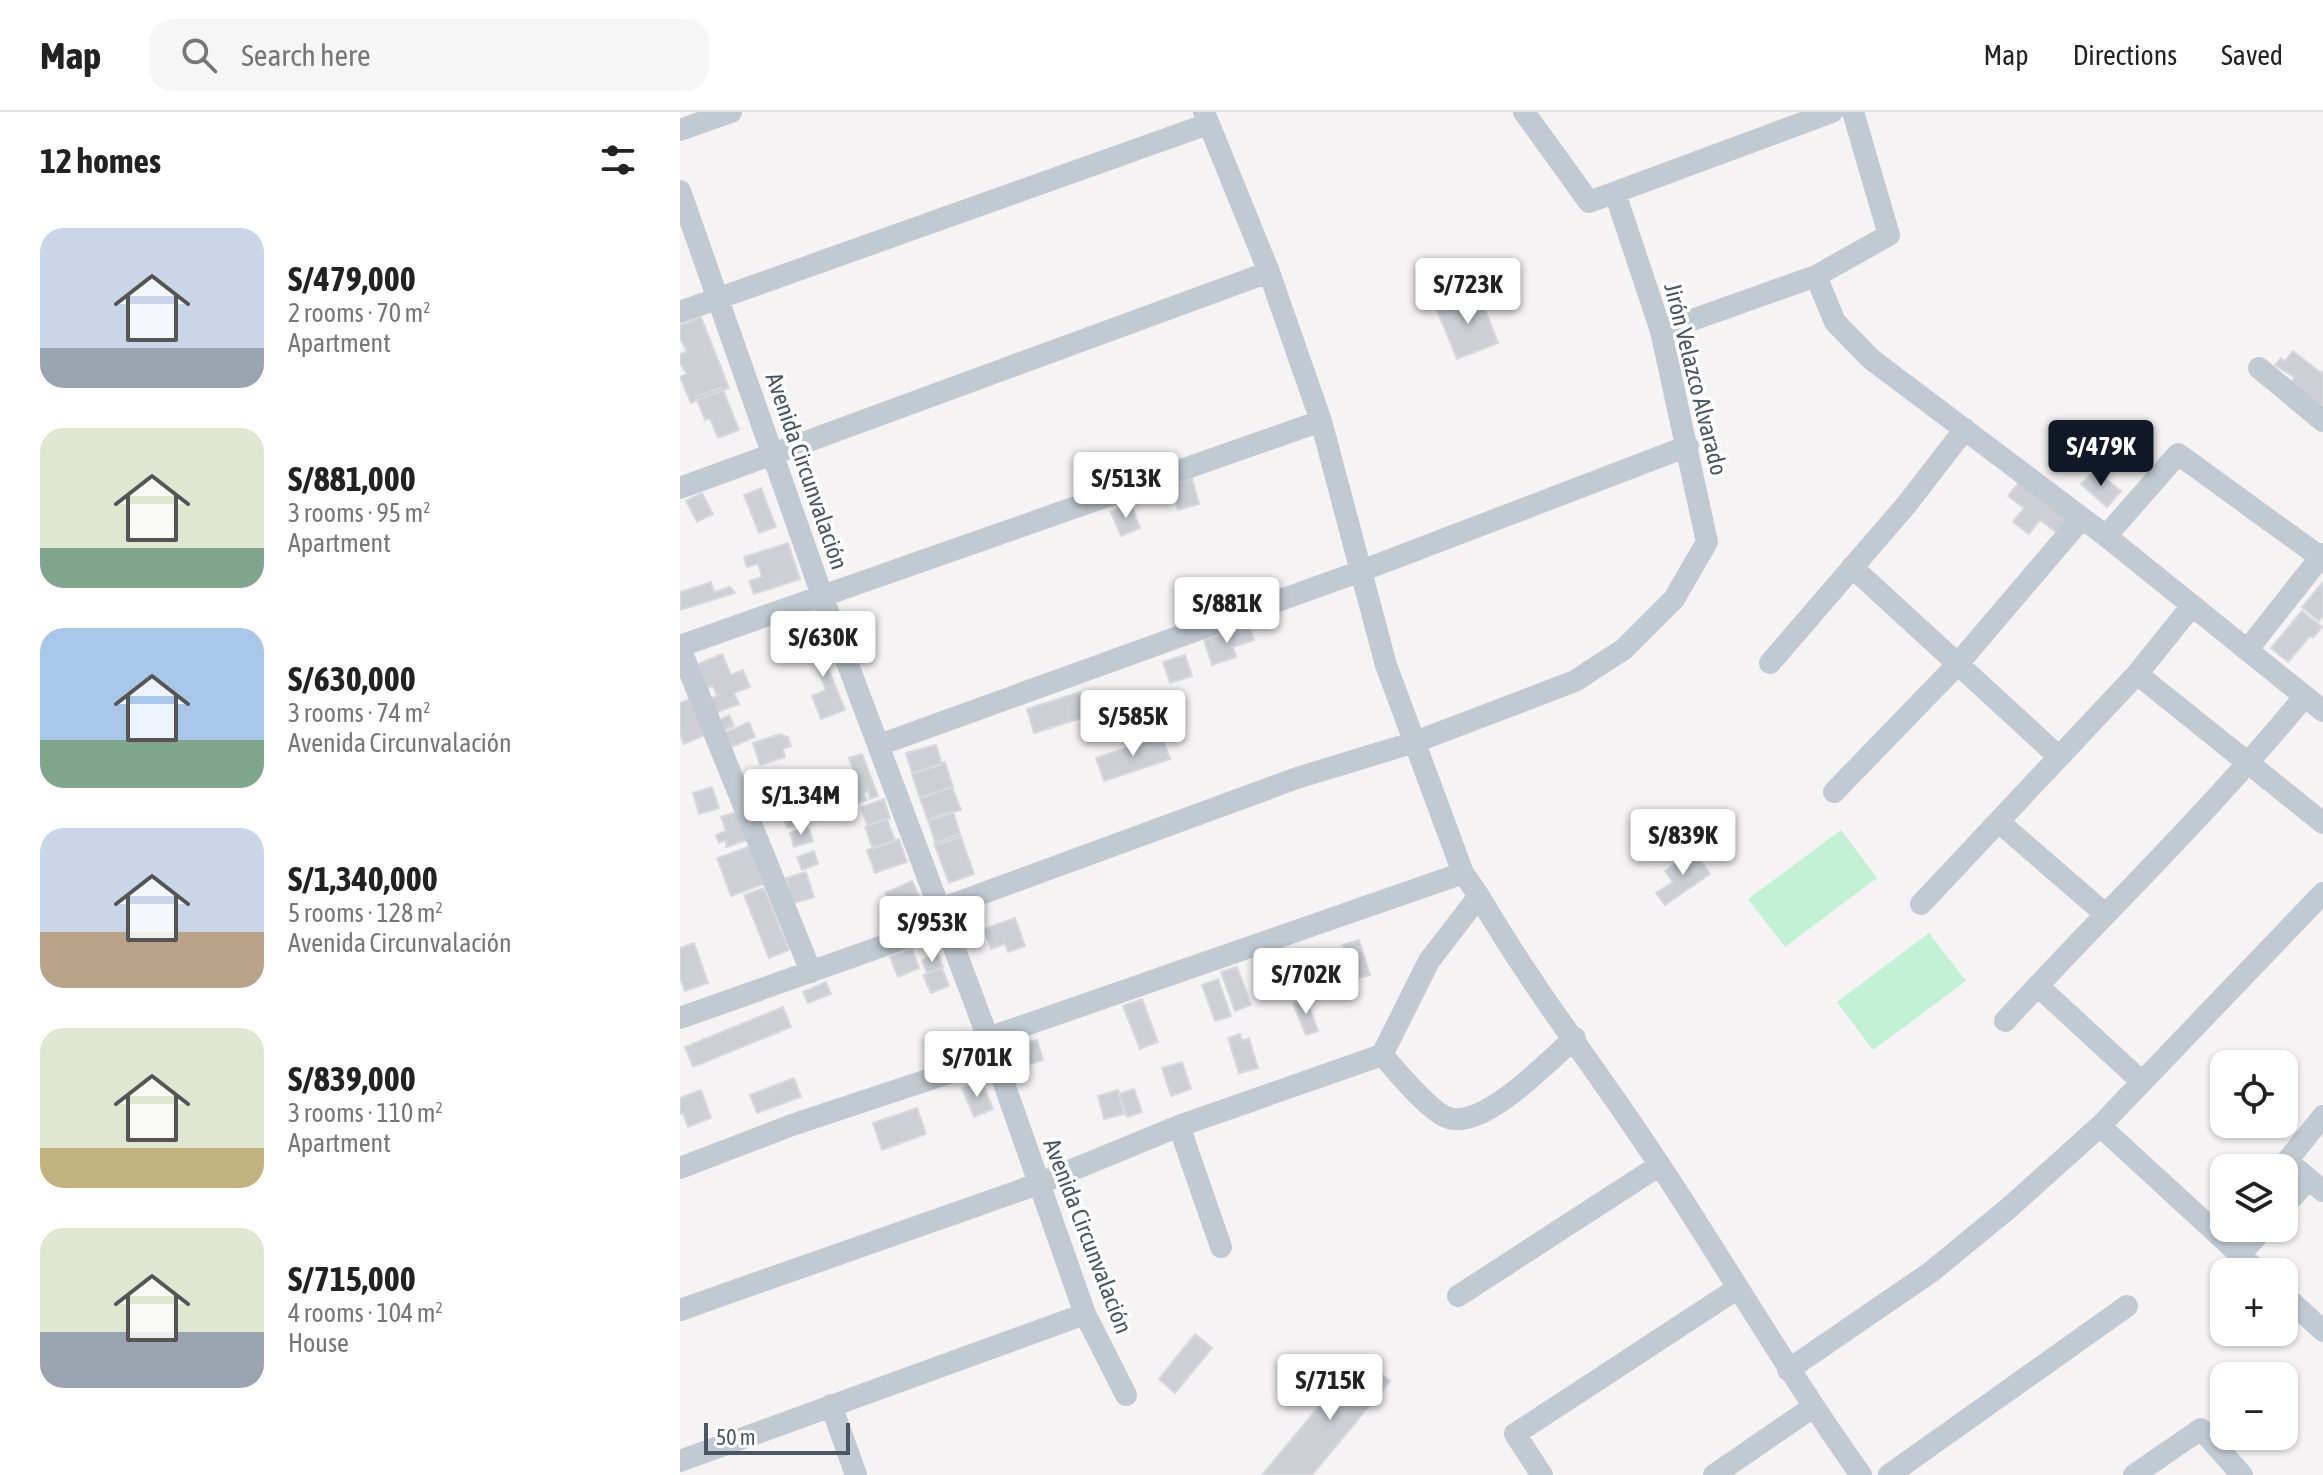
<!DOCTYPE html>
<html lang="en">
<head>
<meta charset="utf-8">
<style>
	body { margin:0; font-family:"Asap Condensed",sans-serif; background:#f6f6f6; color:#222; height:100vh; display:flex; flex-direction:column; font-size:30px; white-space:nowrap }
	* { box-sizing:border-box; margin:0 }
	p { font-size:26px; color:#767676 }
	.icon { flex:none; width:44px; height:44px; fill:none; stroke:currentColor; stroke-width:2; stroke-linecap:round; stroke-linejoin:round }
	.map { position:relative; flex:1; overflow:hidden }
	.sheet { display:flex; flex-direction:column; background:#fff; width:680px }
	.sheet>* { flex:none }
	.buttons { position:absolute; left:1530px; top:938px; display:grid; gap:16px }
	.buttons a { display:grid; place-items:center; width:88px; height:88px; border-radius:16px; background:#fff; box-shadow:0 2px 6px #0004; font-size:40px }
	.scale { position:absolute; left:24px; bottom:20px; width:146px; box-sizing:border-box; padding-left:8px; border:4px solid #4a5661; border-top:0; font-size:22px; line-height:28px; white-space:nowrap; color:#4a5661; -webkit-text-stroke:6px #fff; paint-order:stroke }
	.price { position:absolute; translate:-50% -68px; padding:0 18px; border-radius:8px; background:#fff; color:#222; font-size:26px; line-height:52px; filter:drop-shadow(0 2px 4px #0008) }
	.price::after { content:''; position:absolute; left:50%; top:48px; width:24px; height:18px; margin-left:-12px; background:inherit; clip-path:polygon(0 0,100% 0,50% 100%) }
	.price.current { background:#111827; color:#fff }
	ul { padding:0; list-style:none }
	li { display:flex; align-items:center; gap:24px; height:200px; padding:0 40px }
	li span { display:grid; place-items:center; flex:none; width:224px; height:160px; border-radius:24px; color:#555 }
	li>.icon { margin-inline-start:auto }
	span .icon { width:96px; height:96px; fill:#fffc; stroke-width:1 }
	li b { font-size:34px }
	h2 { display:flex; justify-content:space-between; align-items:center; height:96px; padding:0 40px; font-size:34px }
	header { display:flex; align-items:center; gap:48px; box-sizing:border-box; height:112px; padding:0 40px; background:#fff; border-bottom:2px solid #e0e0e0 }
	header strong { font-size:38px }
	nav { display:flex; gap:44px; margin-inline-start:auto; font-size:28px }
	.search { width:560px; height:72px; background:#f6f6f6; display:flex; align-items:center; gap:20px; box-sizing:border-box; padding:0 28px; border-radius:24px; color:#767676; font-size:30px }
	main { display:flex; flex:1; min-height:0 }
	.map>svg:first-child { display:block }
</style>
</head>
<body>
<header>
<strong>Map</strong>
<div class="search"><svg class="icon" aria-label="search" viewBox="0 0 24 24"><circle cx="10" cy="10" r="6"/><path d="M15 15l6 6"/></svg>Search here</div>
<nav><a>Map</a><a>Directions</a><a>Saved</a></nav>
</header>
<main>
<section class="sheet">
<h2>12 homes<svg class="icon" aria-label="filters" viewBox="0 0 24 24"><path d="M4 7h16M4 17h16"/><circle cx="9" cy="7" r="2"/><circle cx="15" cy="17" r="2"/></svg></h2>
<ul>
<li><span style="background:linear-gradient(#c9d6e8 75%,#9aa5b1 0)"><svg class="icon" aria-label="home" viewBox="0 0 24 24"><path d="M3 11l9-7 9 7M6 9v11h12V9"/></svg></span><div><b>S/479,000</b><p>2 rooms · 70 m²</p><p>Apartment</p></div></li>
<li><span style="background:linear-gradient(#dfe7d0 75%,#7fa58c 0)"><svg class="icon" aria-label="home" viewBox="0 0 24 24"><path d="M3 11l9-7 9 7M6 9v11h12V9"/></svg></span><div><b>S/881,000</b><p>3 rooms · 95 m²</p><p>Apartment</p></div></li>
<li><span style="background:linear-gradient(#a9c7e8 70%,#7fa58c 0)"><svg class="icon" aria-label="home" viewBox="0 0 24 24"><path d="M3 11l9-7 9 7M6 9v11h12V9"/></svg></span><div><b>S/630,000</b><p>3 rooms · 74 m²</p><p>Avenida Circunvalación</p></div></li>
<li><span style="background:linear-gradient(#c9d6e8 65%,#b9a48a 0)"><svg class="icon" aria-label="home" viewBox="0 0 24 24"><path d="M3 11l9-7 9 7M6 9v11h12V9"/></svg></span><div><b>S/1,340,000</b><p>5 rooms · 128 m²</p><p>Avenida Circunvalación</p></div></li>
<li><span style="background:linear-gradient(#dfe7d0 75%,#c2b280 0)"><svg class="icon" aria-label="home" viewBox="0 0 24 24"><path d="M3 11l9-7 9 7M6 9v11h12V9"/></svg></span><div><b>S/839,000</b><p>3 rooms · 110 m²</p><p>Apartment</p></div></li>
<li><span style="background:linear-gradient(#dfe7d0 65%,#9aa5b1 0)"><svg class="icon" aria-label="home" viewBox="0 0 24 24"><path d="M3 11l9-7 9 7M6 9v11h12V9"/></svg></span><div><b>S/715,000</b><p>4 rooms · 104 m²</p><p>House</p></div></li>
</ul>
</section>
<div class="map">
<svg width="1643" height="1363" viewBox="0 0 1643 1363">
	<rect width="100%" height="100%" fill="#f5f3f3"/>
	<!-- green -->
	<path fill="#c3f1d5" d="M1161 718 1197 766 1105 835 1068 787Z
		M1249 821 1286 869 1193 938 1157 890Z"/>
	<!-- building -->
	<path fill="#cdcfd5" stroke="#d7d9de" stroke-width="2" d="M799 182 818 231 777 247 757 198Z
		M21 205 49 276 11 291 0 265 7 262 0 252V242L7 239 0 227V213Z
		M1613 239 1641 261 1643 259V296L1612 270 1614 265 1595 253 1601 246 1605 249Z
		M42 275 59 318 38 326 30 306 25 308 16 285Z
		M1415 358 1441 379 1427 395 1401 372Z
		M512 366 519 392 498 398 491 373Z
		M1340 369 1391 408 1380 423 1360 408 1349 422 1333 410 1344 396 1328 384Z
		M81 376 96 415 79 421 64 383Z
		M22 381 33 402 17 410 6 389Z
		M451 392 460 416 441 424 431 400Z
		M108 431 120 467 74 482 69 469 82 465 78 452 67 455 64 445Z
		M31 470 34 480 50 475 55 481 0 498V480Z
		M1643 470V504L1639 509 1622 495Z
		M1622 499 1642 515 1633 526 1630 524 1608 550 1591 536Z
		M130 511 165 598 141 607 132 584 146 578 121 515Z
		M569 514 574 528 553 535 556 545 532 553 524 528Z
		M42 542 51 563 63 558 70 575 54 581 59 592 36 601 31 586 37 584 33 574 27 576 18 552Z
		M505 543 512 564 490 571 483 550Z
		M400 580 408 604 354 621 347 597Z
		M9 587 25 623 4 632 0 622V591Z
		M49 603 54 614 45 618 40 608Z
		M69 610 75 625 51 635 45 621Z
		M100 622 108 625 111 634 103 637 105 645 80 653 73 631Z
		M482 624 490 647 424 669 416 646Z
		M256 633 262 653 232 661 226 641Z
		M182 642 198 684 190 687 188 679 184 682 187 688 174 693 167 673 177 669 169 646Z
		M265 650 273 675 240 686 232 662Z
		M32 675 39 696 19 702 13 681Z
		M272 675 281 698 248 709 240 686Z
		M204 687 210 706 187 713 181 695Z
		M119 692 124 710 107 716 101 698Z
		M273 699 281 725 256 733 248 707Z
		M57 700 67 728 46 735V728L39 731 36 723 46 719 41 705Z
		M207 707 215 729 193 737 185 715Z
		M128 715 133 729 114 735 110 721Z
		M280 722 294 762 269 771 254 731Z
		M219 727 227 750 195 761 187 738Z
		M71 734 84 772 51 784 37 746Z
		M134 739 138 752 122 758 117 745Z
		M1014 739 1030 762 985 793 976 781 993 770 985 759Z
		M126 760 134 785 114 791 106 766Z
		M232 769 242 791 215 803 205 781Z
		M84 776 109 838 89 846 64 783Z
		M335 806 345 834 328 840 325 832 311 837 304 817Z
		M679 828 690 863 675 867 663 833Z
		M14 831 28 871 5 879 0 866V836Z
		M232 837 239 856 218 865 210 845Z
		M258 842 263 855 247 861 242 848Z
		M557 855 571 893 555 899 541 860Z
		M262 856 269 874 251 881 243 863Z
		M538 867 551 904 535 909 522 873Z
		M146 870 151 882 128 891 123 880Z
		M626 886 638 919 626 923 613 891Z
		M462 887 478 930 460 937 443 894Z
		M103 895 111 915 13 955 5 935Z
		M560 922 562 929 569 926 578 956 559 961 548 926Z
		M357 928 363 948 346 953 341 932Z
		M502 950 511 977 491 984 482 956Z
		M114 966 121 985 77 1001 70 983Z
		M301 969 313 997 294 1005 282 976Z
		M454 977 462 1000 447 1005 439 982Z
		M21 978 31 1006 8 1015 3 1001 0 1002V986Z
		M438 978 444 1002 424 1007 418 984Z
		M237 996 246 1022 202 1038 193 1011Z
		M515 1222 532 1236 495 1281 479 1267Z
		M680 1245 710 1269 632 1363H582Z"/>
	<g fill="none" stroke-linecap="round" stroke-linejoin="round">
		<!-- minor -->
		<path stroke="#c1cad2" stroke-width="22" d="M844 0 909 90 1152 0
			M0 18 51 0
			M0 79 143 486 308 926 405 1202 446 1283
			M1136 164 1155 210 1191 247 1426 424 1643 599
			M0 200 528 12
			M981 219 1136 164 1209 123 1173 0
			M1579 256 1643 309
			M0 376 589 160
			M1426 424 1498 342 1640 445
			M1172 455 1379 645
			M0 534 641 309
			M0 536 131 860
			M1568 537 1643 442
			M1090 551 1227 392 1285 317
			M1457 562 1643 711
			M199 633 681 459 1008 334
			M1154 680 1276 554 1402 406
			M1320 711 1424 801
			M799 784C853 877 920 962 979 1052 1047 1155 1109 1262 1181 1363
			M1241 792 1457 562 1511 495
			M260 797 617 666 735 630 895 569 944 537 994 487 1027 430 981 219 935 81
			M1358 874 1462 970
			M0 906 265 812
			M1325 909C1424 801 1531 699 1624 585
			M308 926 783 761
			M702 943C717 959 750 1001 769 1006 805 1017 869 948 895 926
			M1643 1004 1607 1049 1643 1079
			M499 1014 541 1135
			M1420 1014 1579 1160
			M0 1056 112 1013 314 946
			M1604 1094 1629 1067
			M1560 1143 1584 1116
			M1604 1183 1643 1219
			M778 1184 980 1053
			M0 1198 358 1072 499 1014 702 943 749 849 799 784 783 761 706 553 641 309 589 160 524 0
			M1108 1258 1251 1160 1330 1095 1420 1014 1643 781
			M151 1293 176 1363
			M0 1349 405 1202
			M862 1363 835 1322 1058 1176
			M1034 1363 1133 1295
			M1209 1363 1447 1194
			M1454 1363 1521 1317 1562 1363"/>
	</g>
	<g text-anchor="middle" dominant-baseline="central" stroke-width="7" stroke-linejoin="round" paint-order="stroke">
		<!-- street labels -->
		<g font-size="24" fill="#4a5661" stroke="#fff">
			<text transform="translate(1016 267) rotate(76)">Jirón Velazco Alvarado</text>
			<text transform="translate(127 359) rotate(71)">Avenida Circunvalación</text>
			<text transform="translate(408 1124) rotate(69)">Avenida Circunvalación</text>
		</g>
	</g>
</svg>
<div class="buttons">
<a><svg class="icon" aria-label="locate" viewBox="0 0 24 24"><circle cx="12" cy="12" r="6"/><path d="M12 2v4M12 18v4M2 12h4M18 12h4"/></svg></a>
<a><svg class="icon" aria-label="layers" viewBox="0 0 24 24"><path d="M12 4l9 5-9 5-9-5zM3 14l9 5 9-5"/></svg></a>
<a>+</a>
<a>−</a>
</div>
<div class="scale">50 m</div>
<b class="price" style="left:788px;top:214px">S/723K</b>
<b class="price current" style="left:1421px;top:376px">S/479K</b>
<b class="price" style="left:446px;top:408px">S/513K</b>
<b class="price" style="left:547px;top:533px">S/881K</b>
<b class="price" style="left:143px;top:567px">S/630K</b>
<b class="price" style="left:453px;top:646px">S/585K</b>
<b class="price" style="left:121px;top:725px">S/1.34M</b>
<b class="price" style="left:1003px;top:765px">S/839K</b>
<b class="price" style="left:252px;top:852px">S/953K</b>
<b class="price" style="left:626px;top:904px">S/702K</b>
<b class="price" style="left:297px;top:987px">S/701K</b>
<b class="price" style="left:650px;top:1310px">S/715K</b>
</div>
</main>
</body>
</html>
